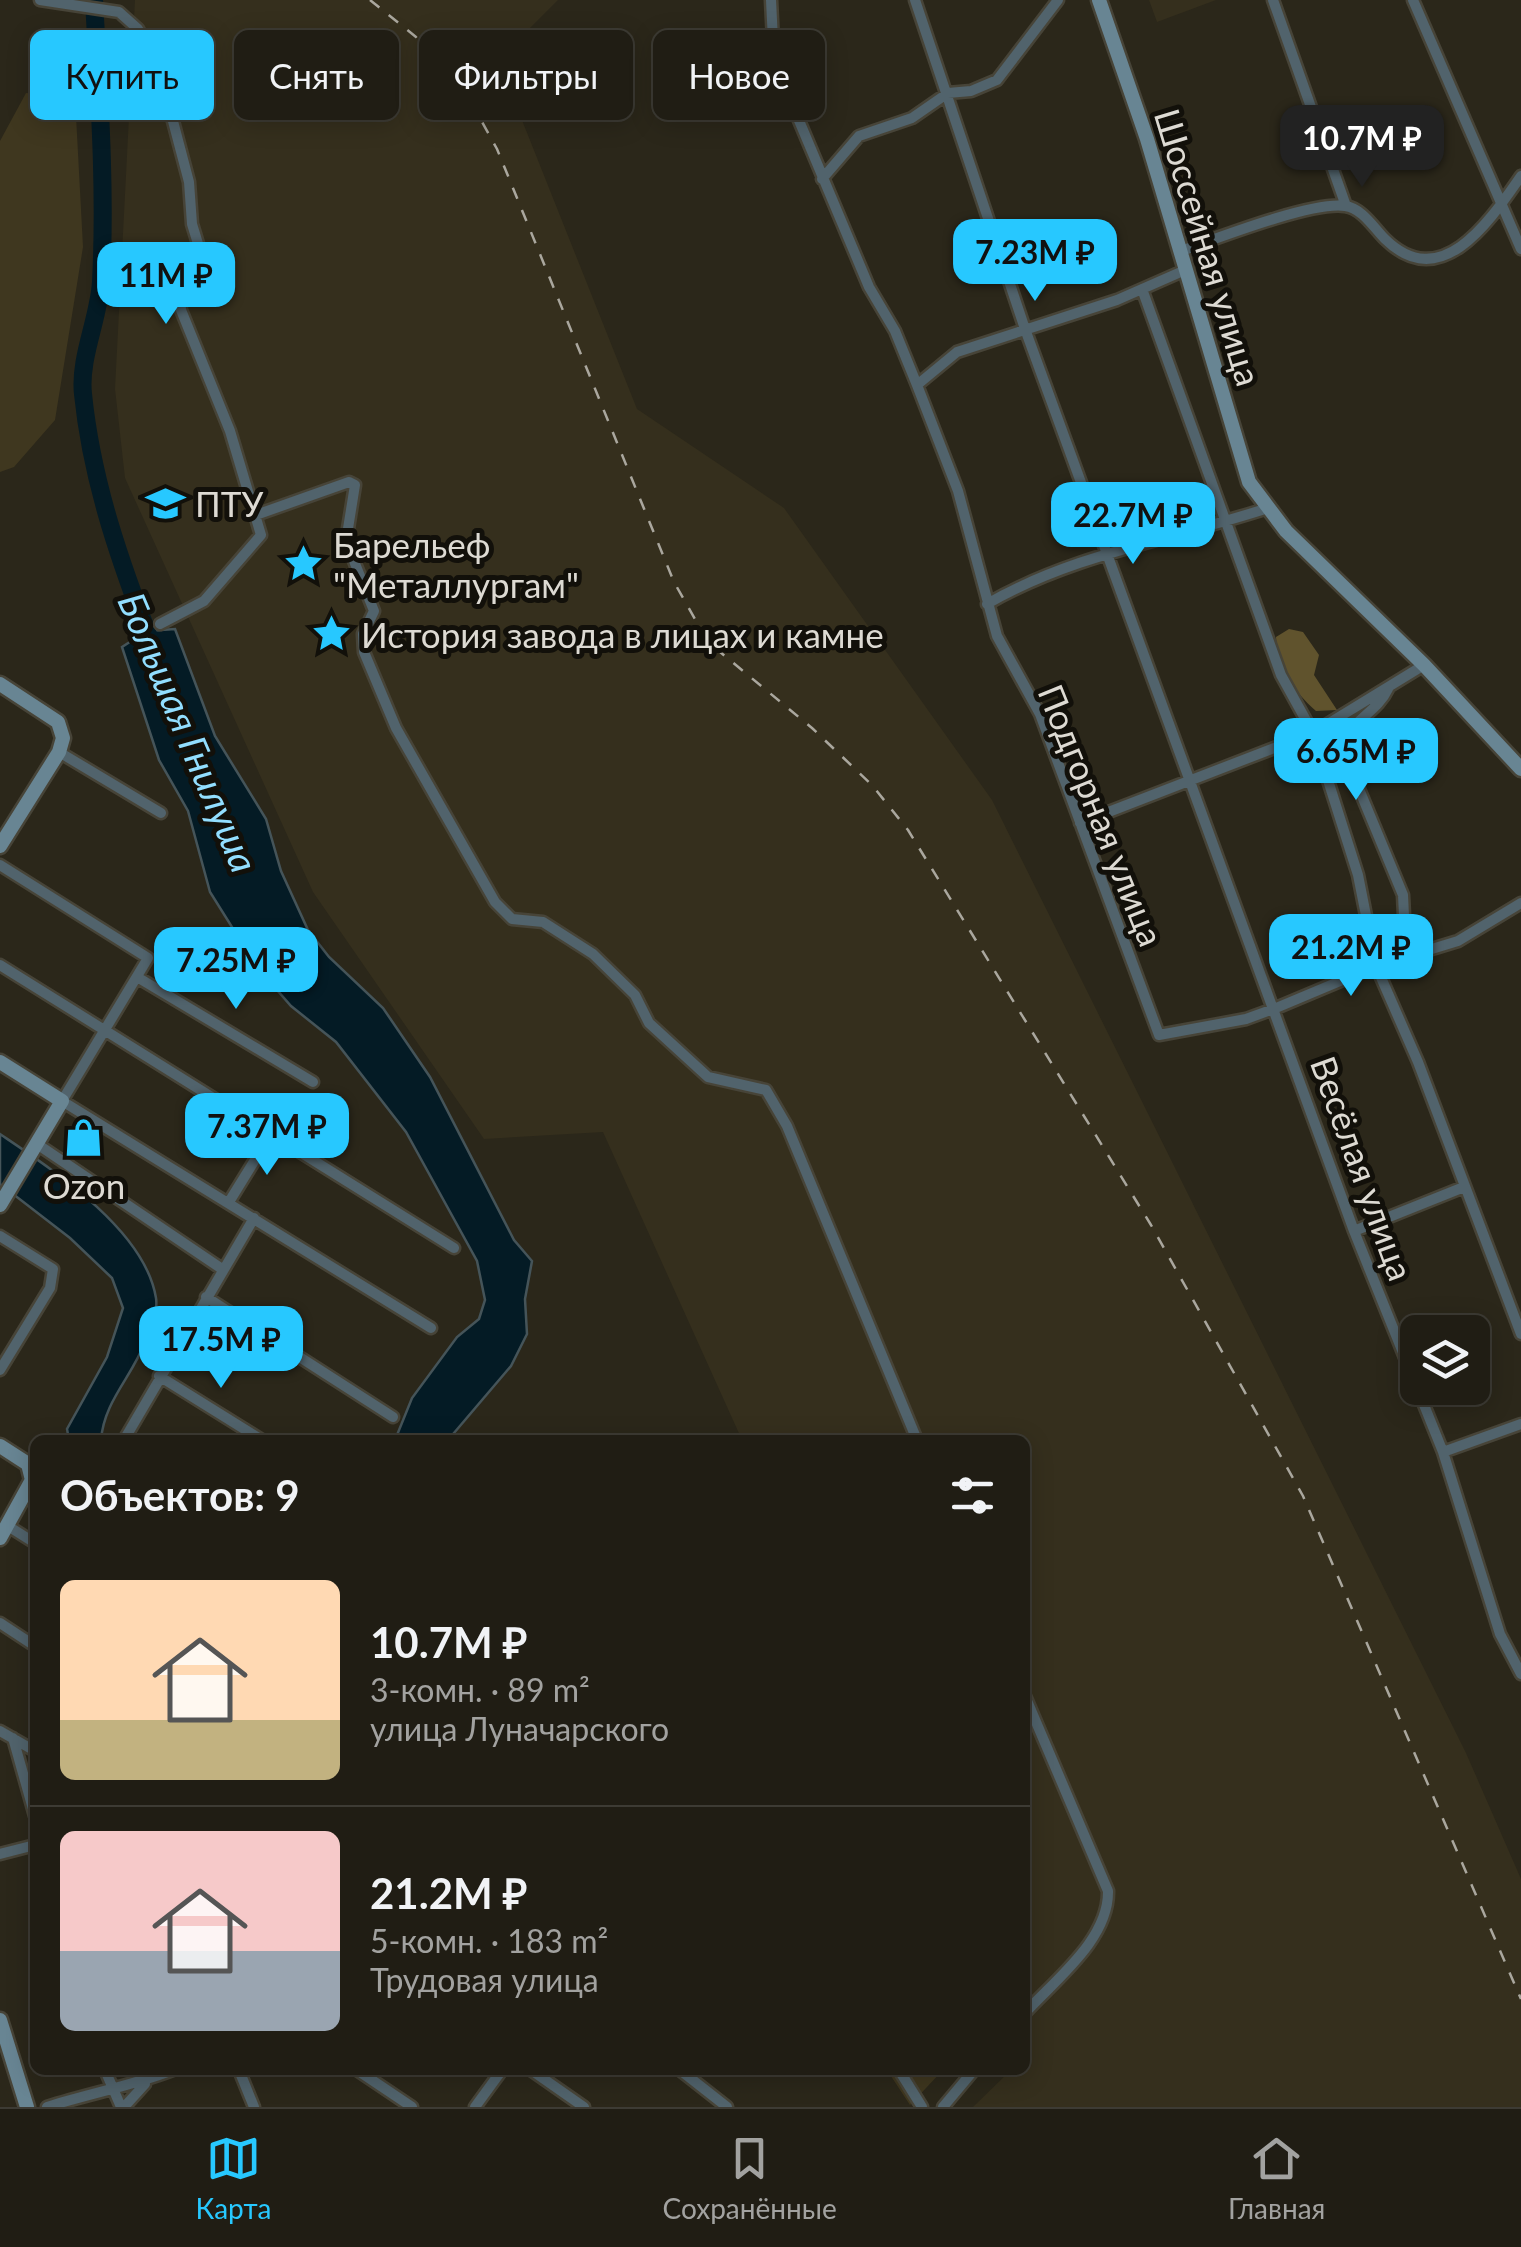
<!DOCTYPE html>
<html lang="ru">
<head>
<meta charset="utf-8">
<style>
	body { margin:0; font-family:Lato,sans-serif; background:#2d2a22; color:#f1f3f6; height:100vh; display:flex; flex-direction:column; font-size:38px; white-space:nowrap }
	* { box-sizing:border-box; margin:0 }
	p { font-size:32px; color:#a2a2a0 }
	.icon { flex:none; width:55px; height:55px; fill:none; stroke:currentColor; stroke-width:2; stroke-linecap:round; stroke-linejoin:round }
	.map { position:relative; flex:1; overflow:hidden }
	.side { position:absolute; left:30px; top:1435px; width:1000px; height:640px; display:flex; flex-direction:column; background:#201d14; border-radius:15px; box-shadow:0 5px 25px #0003,0 0 0 2px #3d3b34 }
	.side>* { flex:none }
	.banner { position:absolute; left:30px; top:30px; width:1000px; height:90px; display:flex; gap:20px }
	.controls { position:absolute; left:1400px; top:1315px; display:grid; gap:20px }
	.controls a { display:grid; place-items:center; width:90px; height:90px; border-radius:15px; background:#201d14; box-shadow:0 5px 25px #0003,0 0 0 2px #3d3b34; font-size:50px }
	.price { position:absolute; translate:-50% -85px; padding:0 22px; border-radius:20px; background:#27c8ff; color:#111; font-size:32px; line-height:65px; filter:drop-shadow(0 2px 5px #0008) }
	.price::after { content:''; position:absolute; left:50%; top:60px; width:30px; height:22px; margin-left:-15px; background:inherit; clip-path:polygon(0 0,100% 0,50% 100%) }
	.price.on { background:#222; color:#fff }
	ul { padding:0; list-style:none }
	li { display:flex; align-items:center; gap:30px; height:250px; padding:0 30px }
	li+li { border-top:2px solid #3d3b34 }
	li span { display:grid; place-items:center; flex:none; width:280px; height:200px; border-radius:15px; color:#555 }
	li>.icon { margin-inline-start:auto }
	span .icon { width:120px; height:120px; fill:#fffc; stroke-width:1 }
	li b { font-size:42px }
	h2 { display:flex; justify-content:space-between; align-items:center; height:120px; padding:0 30px; font-size:42px }
	.tag { padding:0 35px; border-radius:15px; background:#201d14; box-shadow:0 5px 25px #0003,0 0 0 2px #3d3b34; font-size:35px; line-height:90px }
	.tag.on { background:#27c8ff; color:#111 }
	.menu { display:flex; justify-content:space-around; align-items:center; height:140px; border-top:2px solid #3d3b34; background:#201d14; font-size:28px; color:#a2a2a0 }
	.menu a { display:grid; justify-items:center; gap:5px }
	.menu .on { color:#27c8ff }
	.map>svg:first-child { display:block }
</style>
</head>
<body>
<div class="map">
<svg width="1521" height="2107" viewBox="0 0 1521 2107">
	<rect width="100%" height="100%" fill="#2b271a"/>
	<!-- built -->
	<path fill="#352f1d" d="M135 0H558L498 60 637 409 784 508 992 800 1466 1753 1521 1879V2107H973L1011 2070H1025V1440H742L603 1132 484 1139 313 892 125 478 115 389Z
		M1149 0H1216L1157 22Z"/>
	<!-- green -->
	<path fill="#3f371f" d="M26 93 75 97 83 247 55 420 14 467 0 472V141Z
		M887 2070H943L910 2105Z"/>
	<!-- forest -->
	<path fill="#60532d" d="M1289 629 1303 632 1319 655 1314 675 1337 710 1316 711C1294 692 1277 666 1276 637Z"/>
	<!-- water -->
	<path fill="#041b25" stroke="#455459" stroke-width="2.5" d="M175 629 215 736 266 819 281 871 308 930 329 957 383 1008 430 1077 514 1240 532 1261 525 1299 527 1334 511 1366 448 1440H395L412 1398 457 1337 479 1319 485 1300 477 1261 406 1132 336 1042 291 1006 257 967 210 892 188 811 159 760 122 647 147 631Z
		M0 1134C53 1170 145 1230 156 1298 158 1310 150 1331 145 1342 132 1377 104 1401 101 1440H69L67 1429 107 1357 123 1308 112 1278 70 1238 0 1184Z"/>
	<g fill="none" stroke-linecap="round" stroke-linejoin="round">
		<!-- river -->
		<path stroke="#041b25" stroke-width="18" d="M94 0C99 93 106 188 101 282 99 318 79 358 83 394 92 484 122 567 154 650"/>
		<defs>
			<path id="street" d="M40 0 119 12 138 29 159 68 189 182 192 224 203 260 198 278 180 297 181 310 230 431 261 535 204 601 160 624
				M771 0 774 61 869 287 895 331 917 385 958 491 997 636 1040 714 1159 1035 1246 1019 1276 1008 1376 966 1458 941 1521 903
				M915 0 1025 329 1354 1231 1443 1452 1500 1634 1521 1674
				M1273 0 1346 206
				M1413 0 1521 249
				M822 179 859 136 912 118 948 93 971 91 997 80 1058 0
				M1181 251C1215 239 1312 201 1345 206 1362 208 1374 228 1385 239 1442 295 1491 219 1521 176
				M1142 289 1281 675 1313 733 1358 875 1376 966 1418 1062 1521 1334
				M917 385 957 352 1117 300 1183 271
				M253 516 349 482 355 485 346 541 374 611 363 634 364 652 396 728 495 902 512 919 543 922 593 954 635 995 649 1023 708 1077 766 1090 787 1126 917 1440
				M987 604C1073 554 1174 539 1268 508
				M1388 689C1377 713 1346 723 1342 748L1403 895 1406 957
				M59 752 161 813
				M1080 823 1313 733 1424 665
				M0 865 148 958 62 1101 431 1328
				M0 965 454 1248
				M137 977 313 1082
				M37 1144 222 1269
				M229 1202 271 1134
				M1354 1231 1464 1187
				M0 1236 53 1269 50 1288 0 1370
				M206 1297 393 1417
				M159 1376 262 1440
				M124 1440 254 1218
				M1443 1452 1521 1424
				M8 1526 35 1543
				M0 1623 35 1646
				M1025 1696 1108 1891C1109 1939 1056 1979 1025 2013
				M0 1731 35 1751
				M13 1738 35 1816
				M0 1854 35 1845
				M105 2070 121 2107
				M239 2070 254 2107
				M357 2070 412 2107
				M531 2070 584 2107
				M680 2070 727 2107
				M899 2070 922 2107
				M47 2107C91 2093 131 2086 173 2070
				M124 2107 145 2084
				M475 2107 502 2070
				M943 2107 974 2070"/>
			<path id="secondary" d="M1099 0 1147 139 1249 482 1286 531 1424 665 1521 769
				M0 684 58 722 63 738 59 752 0 846
				M0 1062 62 1101 0 1205
				M0 1446 28 1464 32 1480 0 1538
				M0 2020 27 2107"/>
		</defs>
		<!-- street casing -->
		<use href="#street" stroke="#474438" stroke-width="15"/>
		<!-- secondary casing -->
		<use href="#secondary" stroke="#474438" stroke-width="19"/>
		<!-- street -->
		<use href="#street" stroke="#51636c" stroke-width="10"/>
		<!-- secondary -->
		<use href="#secondary" stroke="#688593" stroke-width="14"/>
		<!-- rail -->
		<path stroke="#aaa79e" stroke-width="2.5" stroke-dasharray="12 12" stroke-linecap="butt" d="M370 0 416 37 465 91 497 149 674 582 708 642 812 728 872 785 908 830 1151 1225 1303 1496 1521 1999"/>
	</g>
	<!-- icons -->
	<defs>
		<symbol id="university-bare" viewBox="-9 -9 18 18"><path d="M0-5L7-2L0 1L-7-2ZM-4 1L0 2.5L4 1V4Q0 6-4 4Z" fill="#27c8ff" stroke="#12100a" stroke-width="2.5" paint-order="stroke"/></symbol>
		<symbol id="sight-bare" viewBox="-9 -9 18 18"><path d="M0-6L1.8-2.2L6-1.7L2.9 1.2L3.7 5.4L0 3.3L-3.7 5.4L-2.9 1.2L-6-1.7L-1.8-2.2Z" fill="#27c8ff" stroke="#12100a" stroke-width="2.5" paint-order="stroke"/></symbol>
		<symbol id="shop-bare" viewBox="-9 -9 18 18"><path d="M-5-2.5h2.3a2.7 3.5 0 0 1 5.4 0H5L5.5 6h-11ZM-1.5-2.5h3a1.5 2.3 0 0 0-3 0Z" fill="#27c8ff" stroke="#12100a" stroke-width="2.5" paint-order="stroke"/></symbol>
	</defs>
	<g fill-rule="evenodd">
		<use href="#university-bare" x="138" y="476" width="55" height="55"/>
		<use href="#sight-bare" x="276" y="536" width="55" height="55"/>
		<use href="#sight-bare" x="304" y="606" width="55" height="55"/>
		<use href="#shop-bare" x="56" y="1110" width="55" height="55"/>
	</g>
	<g text-anchor="middle" dominant-baseline="central" stroke-width="10" stroke-linejoin="round" paint-order="stroke">
		<!-- street labels -->
		<g font-size="35" fill="#dddad3" stroke="#12100a">
			<text transform="translate(1209 247) rotate(73)">Шоссейная улица</text>
			<text transform="translate(1102 815) rotate(68)">Подгорная улица</text>
			<text transform="translate(1363 1168) rotate(70)">Весёлая улица</text>
		</g>
		<!-- poi labels -->
		<g font-size="35" fill="#dddad3" stroke="#12100a" text-anchor="start">
			<text x="195" y="503">ПТУ</text>
			<text x="333" y="544">Барельеф<tspan x="333" dy="40">"Металлургам"</tspan></text>
			<text x="361" y="634">История завода в лицах и камне</text>
			<text x="84" y="1185" text-anchor="middle">Ozon</text>
		</g>
		<!-- water labels -->
		<g font-size="38" font-style="italic" fill="#92deff" stroke="#12100a">
			<text transform="translate(189 732) rotate(67)">Большая Гнилуша</text>
		</g>
	</g>
</svg>
<div class="controls">
<a><svg class="icon" aria-label="layers" viewBox="0 0 24 24"><path d="M12 4l9 5-9 5-9-5zM3 14l9 5 9-5"/></svg></a>
</div>
<b class="price on" style="left:1362px;top:190px">10.7M ₽</b>
<b class="price" style="left:1035px;top:304px">7.23M ₽</b>
<b class="price" style="left:166px;top:327px">11M ₽</b>
<b class="price" style="left:1133px;top:567px">22.7M ₽</b>
<b class="price" style="left:1356px;top:803px">6.65M ₽</b>
<b class="price" style="left:1351px;top:999px">21.2M ₽</b>
<b class="price" style="left:236px;top:1012px">7.25M ₽</b>
<b class="price" style="left:267px;top:1178px">7.37M ₽</b>
<b class="price" style="left:221px;top:1391px">17.5M ₽</b>
<div class="banner">
<a class="tag on">Купить</a>
<a class="tag">Снять</a>
<a class="tag">Фильтры</a>
<a class="tag">Новое</a>
</div>
<section class="side">
<h2>Объектов: 9<svg class="icon" aria-label="filters" viewBox="0 0 24 24"><path d="M4 7h16M4 17h16"/><circle cx="9" cy="7" r="2"/><circle cx="15" cy="17" r="2"/></svg></h2>
<ul>
<li><span style="background:linear-gradient(#ffd9b3 70%,#c2b280 0)"><svg class="icon" aria-label="home" viewBox="0 0 24 24"><path d="M3 11l9-7 9 7M6 9v11h12V9"/></svg></span><div><b>10.7M ₽</b><p>3-комн. · 89 m²</p><p>улица Луначарского</p></div></li>
<li><span style="background:linear-gradient(#f6c9c9 60%,#9aa5b1 0)"><svg class="icon" aria-label="home" viewBox="0 0 24 24"><path d="M3 11l9-7 9 7M6 9v11h12V9"/></svg></span><div><b>21.2M ₽</b><p>5-комн. · 183 m²</p><p>Трудовая улица</p></div></li>
</ul>
</section>
</div>
<nav class="menu">
<a class="on"><svg class="icon" aria-label="map" viewBox="0 0 24 24"><path d="M3 6l6-2 6 2 6-2v14l-6 2-6-2-6 2zM9 4v14M15 6v14"/></svg>Карта</a>
<a><svg class="icon" aria-label="saved" viewBox="0 0 24 24"><path d="M7 4h10v16l-5-4-5 4z"/></svg>Сохранённые</a>
<a><svg class="icon" aria-label="home" viewBox="0 0 24 24"><path d="M3 11l9-7 9 7M6 9v11h12V9"/></svg>Главная</a>
</nav>
</body>
</html>
